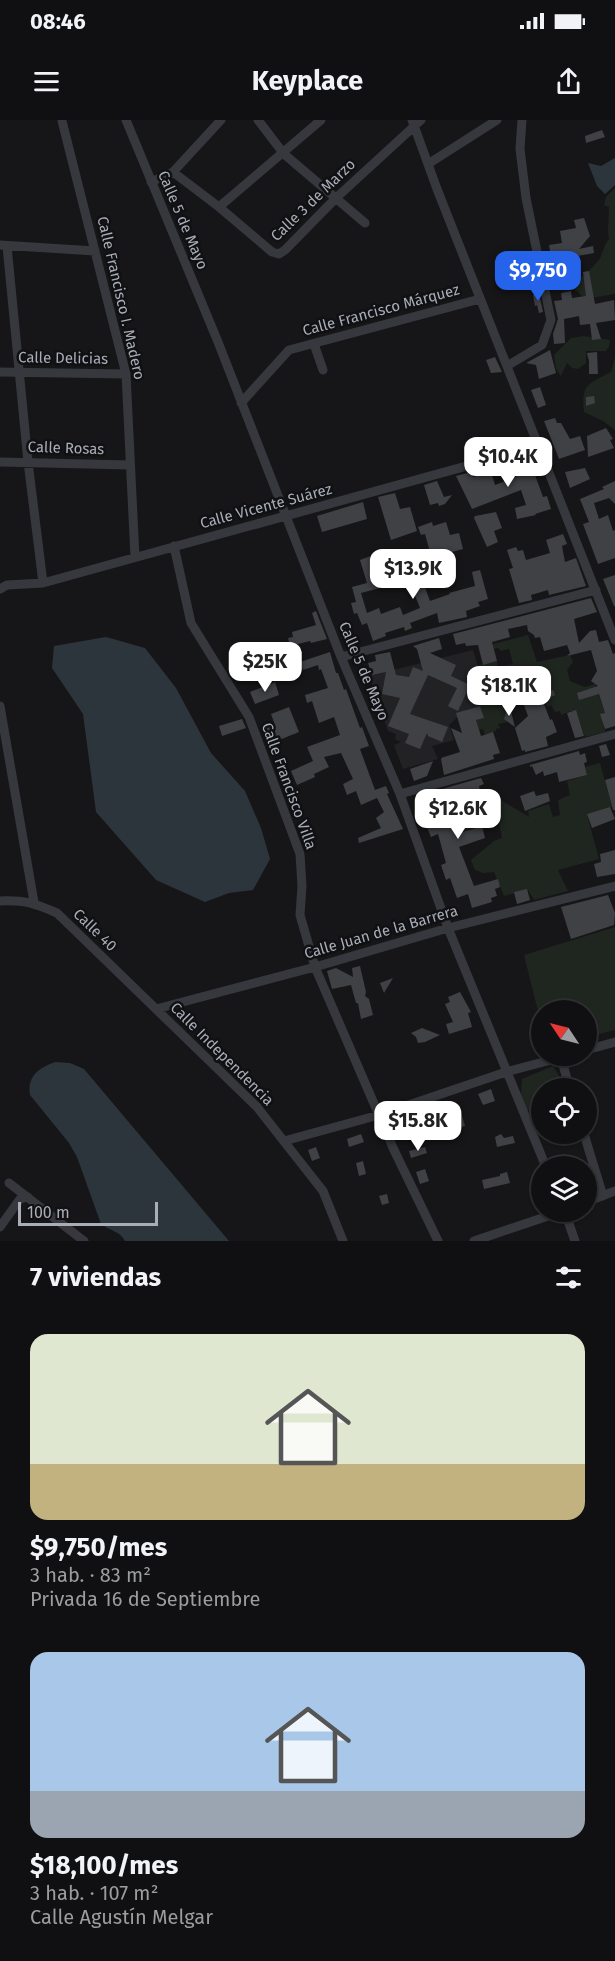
<!DOCTYPE html>
<html lang="es">
<head>
<meta charset="utf-8">
<style>
	body { margin:0; font-family:"Fira Sans",sans-serif; background:#1e1e20; color:#f1f3f6; height:100vh; display:flex; flex-direction:column; font-size:22px; white-space:nowrap }
	* { box-sizing:border-box; margin:0 }
	p { font-size:20px; color:#9c9d9f }
	.icon { flex:none; width:33px; height:33px; fill:none; stroke:currentColor; stroke-width:2; stroke-linecap:round; stroke-linejoin:round }
	.map { position:relative; height:1121px; overflow:hidden }
	.panel { display:flex; flex-direction:column; background:#101012; flex:1 }
	.panel>* { flex:none }
	.needle { width:39px; rotate:305deg }
	.controls { position:absolute; left:531px; top:880px; display:grid; gap:12px }
	.controls a { display:grid; place-items:center; width:66px; height:66px; border-radius:50%; background:#101012; box-shadow:0 2px 4px #0004,0 0 0 2px #303032; font-size:30px }
	.scale { position:absolute; left:18px; bottom:15px; width:140px; box-sizing:border-box; padding-left:6px; border:3px solid #a8adb8; border-top:0; font-size:16px; line-height:21px; white-space:nowrap; color:#a8adb8; -webkit-text-stroke:4px #111113; paint-order:stroke }
	.price { position:absolute; translate:-50% -51px; padding:0 14px; border-radius:12px; background:#fff; color:#222; font-size:20px; line-height:39px; filter:drop-shadow(0 2px 3px #0008) }
	.price::after { content:''; position:absolute; left:50%; top:36px; width:18px; height:14px; margin-left:-9px; background:inherit; clip-path:polygon(0 0,100% 0,50% 100%) }
	.price.on { background:#2563eb; color:#fff }
	ul { padding:0; list-style:none }
	li { display:grid; align-content:center; gap:12px; height:318px; padding:0 30px }
	li span { display:grid; place-items:center; height:186px; border-radius:18px; color:#555 }
	li>.icon { margin-inline-start:auto }
	span .icon { width:108px; height:108px; fill:#fffc; stroke-width:1 }
	li b { font-size:26px }
	h2 { display:flex; justify-content:space-between; align-items:center; height:72px; padding:0 30px; font-size:26px }
	.status { display:flex; justify-content:space-between; align-items:center; height:42px; padding:0 30px; background:#101012; direction:ltr }
	.status svg { height:16px; fill:currentColor }
	header { display:flex; justify-content:space-between; align-items:center; height:78px; padding:0 30px; background:#101012; font-size:27px; font-weight:700 }
	.map>svg:first-child { display:block }
</style>
</head>
<body>
<div class="status"><b>08:46</b><svg viewBox="0 0 49 12"><path d="M0 12V9h3v3zM5 12V6h3v6zM10 12V3h3v9zM15 12V0h3v12zM26 1h20v11H26zM47 4h2v5h-2z"/></svg></div>
<header><svg class="icon" aria-label="menu" viewBox="0 0 24 24"><path d="M4 6h16M4 12h16M4 18h16"/></svg>Keyplace<svg class="icon" aria-label="share" viewBox="0 0 24 24"><path d="M12 15V3M7 8l5-5 5 5M5 13v7h14v-7"/></svg></header>
<div class="map">
<svg width="615" height="1121" viewBox="0 0 615 1121">
	<rect width="100%" height="100%" fill="#161618"/>
	<!-- built -->
	<path fill="#222225" d="M473 530 489 583 465 590 449 605 454 620 432 626 438 639 403 649 394 625 401 622 395 619 396 614 388 611 369 556Z"/>
	<!-- green -->
	<path fill="#1e261f" d="M615 68V174L585 179 573 167C582 156 590 151 598 141 603 135 603 126 609 119L608 112 609 87 604 85 606 77Z
		M584 216 610 220 609 227 606 231H586V243L578 249 572 248 567 243 561 256 556 249 554 235 571 218Z
		M615 237V310L603 301 584 292C581 264 588 264 611 252Z
		M528 515 537 542 570 535 573 542 567 550 570 561 585 567 595 564 605 593 601 594 605 612 585 617 577 594 573 595 571 591 561 595 560 591 555 592 551 585 547 587 541 572 508 581 510 589 508 602 498 604 500 608 496 609V611L485 615 483 609 479 610 476 600 483 598 480 586 489 582 478 545 497 541 498 547 513 544 509 529 501 531 498 528 494 529 493 524Z
		M600 643 612 687 587 694 599 739 558 750 568 771 534 780 528 770 504 776 494 752 483 753 475 750 471 740 494 721 502 718 499 702 494 696 464 712 456 703 483 688 479 678 493 675 529 697 528 691 549 684 553 697 560 695 558 680 570 675 567 661 587 655 585 647Z
		M615 807V910L587 917 586 891H542L541 903 524 835Z
		M553 946 561 959 564 969H542L541 989 524 990 521 974 522 959Z"/>
	<!-- water -->
	<path fill="#2c353c" d="M615 38V65L605 74 597 66 588 43 601 46Z
		M106 517 145 528 176 568 211 633 245 671 261 708 270 739 253 770 229 773 205 782 156 760 96 692 83 594 52 548 54 526Z
		M55 942 70 943 84 949 229 1121H125C120 1111 110 1111 101 1104L77 1037 69 1023 30 975C27 956 39 948 55 942Z"/>
	<!-- building -->
	<path fill="#404145" d="M602 10 605 17 586 23 585 16Z
		M584 98 590 116 579 129 593 126 594 133 572 137 571 132 560 134 565 156 557 157 556 148 553 149 549 125 562 123 560 111 576 108 574 100Z
		M589 151 595 184 614 180 615 200 596 203 601 219 592 220 590 204 580 205 579 196 564 199 565 223 554 224 553 214 558 199 554 181 562 180 561 173 571 171 572 178 586 176 583 152Z
		M539 173 543 192 539 193 537 185 535 186 533 175Z
		M550 230 556 253 539 259 536 245 526 243Z
		M597 232 598 254H589V241L587 233Z
		M495 237 502 252 491 253 486 240Z
		M540 267 546 285 538 288 531 270Z
		M594 276 595 283 586 286V277Z
		M555 298 557 303H561L570 319 580 316 585 330 559 339 544 301Z
		M606 308 613 319 610 320 614 328 588 337 587 316Z
		M532 335 538 354 535 355 543 377 547 376 551 389 535 394 536 395 517 399 515 388 526 385 521 370 472 389 456 356 471 352 473 357 491 352 495 365 516 357 511 341Z
		M585 348 590 359 570 368 565 352Z
		M437 361 444 377 452 375 445 384 439 386 438 383 430 385 424 365Z
		M615 361V384L609 378 594 383 599 399 608 395 613 411 615 410V438L598 444 583 404 589 402 580 379 604 369 602 367Z
		M395 373 400 389 410 387 417 411 391 420 378 377Z
		M363 382 367 399 322 412 317 396Z
		M496 392 502 408 494 411 498 422 487 427 474 398 475 396Z
		M432 402 433 406 446 402 450 415 459 413 463 429 441 435 439 429 430 432 425 414 421 415 418 407Z
		M563 414 567 424 562 426 565 442 576 438 586 466 549 475 548 470 531 475 532 480 519 483 509 449 513 448 507 430 516 427 518 431 523 430 526 440 550 433 546 420Z
		M384 431 388 446 375 450 380 468 361 473 367 493 379 488 381 494 400 487 403 495 420 488 410 463 395 467 392 456 405 452 406 454 423 449 427 461 423 462 430 481 450 474 449 473 475 466 472 452 480 450 488 479 478 482 480 486 466 491 467 497 439 503 437 493 410 503 412 508 405 511 404 507 385 513 386 516 373 521 367 503 362 505 357 493 354 494 351 483 356 482 352 467 367 463 360 440Z
		M453 439 456 451 448 453 446 446Z
		M615 455V486H614L603 459Z
		M591 478 597 492 574 499 579 523 590 511 596 510 599 522 608 520 613 534 615 533V606L605 609 600 594 605 593 599 574 579 580 577 573 598 566 591 561 597 551 591 530 567 536 570 533 567 525 544 531 540 517 535 518 534 515 528 511 527 505 508 509 510 517 492 522 497 541 483 545 478 525 466 526 465 523 456 525 453 514Z
		M316 491 327 519 311 523 310 521 290 526 288 518 293 517 292 512 316 505 312 493Z
		M439 518 442 529 430 533 456 545 451 556 470 565 458 591 448 586 457 568 428 555 410 594 448 607 442 622 428 616 427 613 420 629 405 623 409 614 388 606 400 578 382 574 386 552 372 555 368 543 376 541 375 535 390 532 396 555 409 557 413 547 423 551 417 529 413 526Z
		M294 529 297 541 287 544 288 556 275 559V547L272 536Z
		M330 532 336 553H338L344 570 346 569 360 608 362 607 369 626 360 629 375 670 386 666 389 673 387 674 403 709 359 723 358 718 381 708 376 698 384 692 377 678 361 685 356 671 347 675 343 664 353 659 341 633 324 637 329 647 314 654 315 657 297 665 291 651 313 641 307 627 340 615 334 597 319 603 312 581 307 583 305 575 328 568 321 549 319 550 318 545 303 550 300 542Z
		M275 562 279 575 255 584 250 572Z
		M553 570 555 575 543 581 550 600 552 599 557 612 546 617 548 626 525 632V630L522 631 515 608 528 596 522 580Z
		M509 584 515 607 504 599Z
		M480 586 484 598 476 600 481 616 493 612 500 633 493 635 494 639 444 655 441 639 442 638H441L460 632 451 608 462 613 456 593Z
		M289 587 299 612 269 624 263 609 275 605 271 594Z
		M576 590 584 616 575 618 567 593Z
		M242 599 246 608 222 616 219 606Z
		M606 624 610 635 602 637 599 626Z
		M579 631 580 635 585 633 587 642 584 643 587 655 559 662 557 652 544 656 543 651 536 655 532 646 530 647V645Z
		M433 641 427 656 414 661 410 649Z
		M615 657V690H613L605 660Z
		M481 658 484 664 479 666 481 676 473 678 468 683 458 686 461 696 452 699 463 712 482 706 485 718 459 727 474 766 498 759 500 767 495 769 497 776 491 778 492 782 472 788 468 774 457 778 450 758 446 760 441 745 446 743 438 714 431 717 423 698 428 697 423 679 443 672 442 669Z
		M534 671 536 676 548 673 550 681 525 691 520 676Z
		M610 687 615 699 592 708 587 694Z
		M493 695 495 703 486 706 484 697Z
		M615 730V754L597 757 594 744 601 742 600 734Z
		M527 769 530 780 517 784 514 772Z
		M608 775 615 793 614 805 571 819 561 787Z
		M360 846 366 872 365 876 369 879 373 895 361 899 358 883H356L351 865 332 869 327 851 336 848 353 857 352 848Z
		M393 858 384 873 380 863Z
		M460 872 471 892 468 893 472 907 449 914 446 904 453 902 445 884 450 882 448 877Z
		M422 908 440 915 425 922 418 923 416 917 411 913Z
		M491 969 495 981 483 985 478 974Z
		M461 992 465 1006 458 1008 454 994Z
		M361 1014 364 1022 349 1027 347 1019Z
		M501 1014 504 1018 513 1016 515 1023 497 1027 495 1017Z
		M316 1027 320 1038 312 1041 308 1030Z
		M425 1027 427 1033 411 1038 409 1031Z
		M363 1041 366 1054 359 1056 356 1043Z
		M425 1049 429 1061 420 1064 416 1052Z
		M507 1052 510 1063 484 1069 482 1060 500 1056V1054Z
		M387 1074 389 1083 382 1085 379 1076Z"/>
	<g fill="none" stroke-linecap="round" stroke-linejoin="round">
		<!-- minor -->
		<path stroke="#37383d" stroke-width="9" d="M126 0 218 222 341 537 400 674 448 808 546 1047
			M258 0 284 34 365 103
			M412 0 437 69 615 520
			M62 1 126 254 135 437
			M428 44 497 0
			M173 52 219 87 272 132 279 134 285 130 336 78 421 0
			M151 62 173 52 221 0
			M219 87 321 0
			M0 125 95 131
			M7 126 28 342 43 463
			M314 224 323 250
			M507 246 542 225 551 200 526 78 520 29 522 0
			M0 252 126 254
			M241 283 289 230 480 179
			M0 342 130 345
			M174 426 191 503 249 597 300 734 302 766 300 795 315 847 394 1030 438 1121
			M0 469 7 465 43 463 539 326
			M341 537 596 470
			M0 586 34 782
			M400 674 615 614
			M0 781C25 780 34 783 57 793L257 987 323 1071 343 1121
			M156 889 315 847 448 808 615 766
			M586 930 615 922
			M561 938 570 969
			M584 1014 603 1076
			M284 1021 379 995 506 952 566 936
			M9 1063 84 1121
			M586 1082 615 1071
			M565 1092 575 1121
			M0 1107 20 1079 28 1077
			M474 1121 560 1092"/>
	</g>
	<g text-anchor="middle" dominant-baseline="central" stroke-width="5" stroke-linejoin="round" paint-order="stroke">
		<!-- street labels -->
		<g font-size="15" fill="#a8adb8" stroke="#111113">
			<text transform="translate(313 80) rotate(-44)">Calle 3 de Marzo</text>
			<text transform="translate(183 100) rotate(67)">Calle 5 de Mayo</text>
			<text transform="translate(121 178) rotate(77)">Calle Francisco I. Madero</text>
			<text transform="translate(381 190) rotate(-15)">Calle Francisco Márquez</text>
			<text transform="translate(63 238) rotate(1)">Calle Delicias</text>
			<text transform="translate(66 328) rotate(2)">Calle Rosas</text>
			<text transform="translate(266 386) rotate(-15)">Calle Vicente Suárez</text>
			<text transform="translate(364 551) rotate(67)">Calle 5 de Mayo</text>
			<text transform="translate(289 666) rotate(70)">Calle Francisco Villa</text>
			<text transform="translate(95 810) rotate(44)">Calle 40</text>
			<text transform="translate(381 812) rotate(-16)">Calle Juan de la Barrera</text>
			<text transform="translate(222 934) rotate(45)">Calle Independencia</text>
		</g>
	</g>
</svg>
<div class="controls">
<a><svg class="needle" viewBox="-14 -14 28 28"><path d="M0-13l5 13h-10z" fill="#e53935"/><path d="M0 13l5-13h-10z" fill="#9c9d9f"/></svg></a>
<a><svg class="icon" aria-label="locate" viewBox="0 0 24 24"><circle cx="12" cy="12" r="6"/><path d="M12 2v4M12 18v4M2 12h4M18 12h4"/></svg></a>
<a><svg class="icon" aria-label="layers" viewBox="0 0 24 24"><path d="M12 4l9 5-9 5-9-5zM3 14l9 5 9-5"/></svg></a>
</div>
<div class="scale">100 m</div>
<b class="price on" style="left:538px;top:182px">$9,750</b>
<b class="price" style="left:508px;top:368px">$10.4K</b>
<b class="price" style="left:413px;top:480px">$13.9K</b>
<b class="price" style="left:265px;top:573px">$25K</b>
<b class="price" style="left:509px;top:597px">$18.1K</b>
<b class="price" style="left:458px;top:720px">$12.6K</b>
<b class="price" style="left:418px;top:1032px">$15.8K</b>
</div>
<section class="panel">
<h2>7 viviendas<svg class="icon" aria-label="filters" viewBox="0 0 24 24"><path d="M4 7h16M4 17h16"/><circle cx="9" cy="7" r="2"/><circle cx="15" cy="17" r="2"/></svg></h2>
<ul>
<li><span style="background:linear-gradient(#dfe7d0 70%,#c2b280 0)"><svg class="icon" aria-label="home" viewBox="0 0 24 24"><path d="M3 11l9-7 9 7M6 9v11h12V9"/></svg></span><div><b>$9,750/mes</b><p>3 hab. · 83 m²</p><p>Privada 16 de Septiembre</p></div></li>
<li><span style="background:linear-gradient(#a9c7e8 75%,#9aa5b1 0)"><svg class="icon" aria-label="home" viewBox="0 0 24 24"><path d="M3 11l9-7 9 7M6 9v11h12V9"/></svg></span><div><b>$18,100/mes</b><p>3 hab. · 107 m²</p><p>Calle Agustín Melgar</p></div></li>
</ul>
</section>
</body>
</html>
